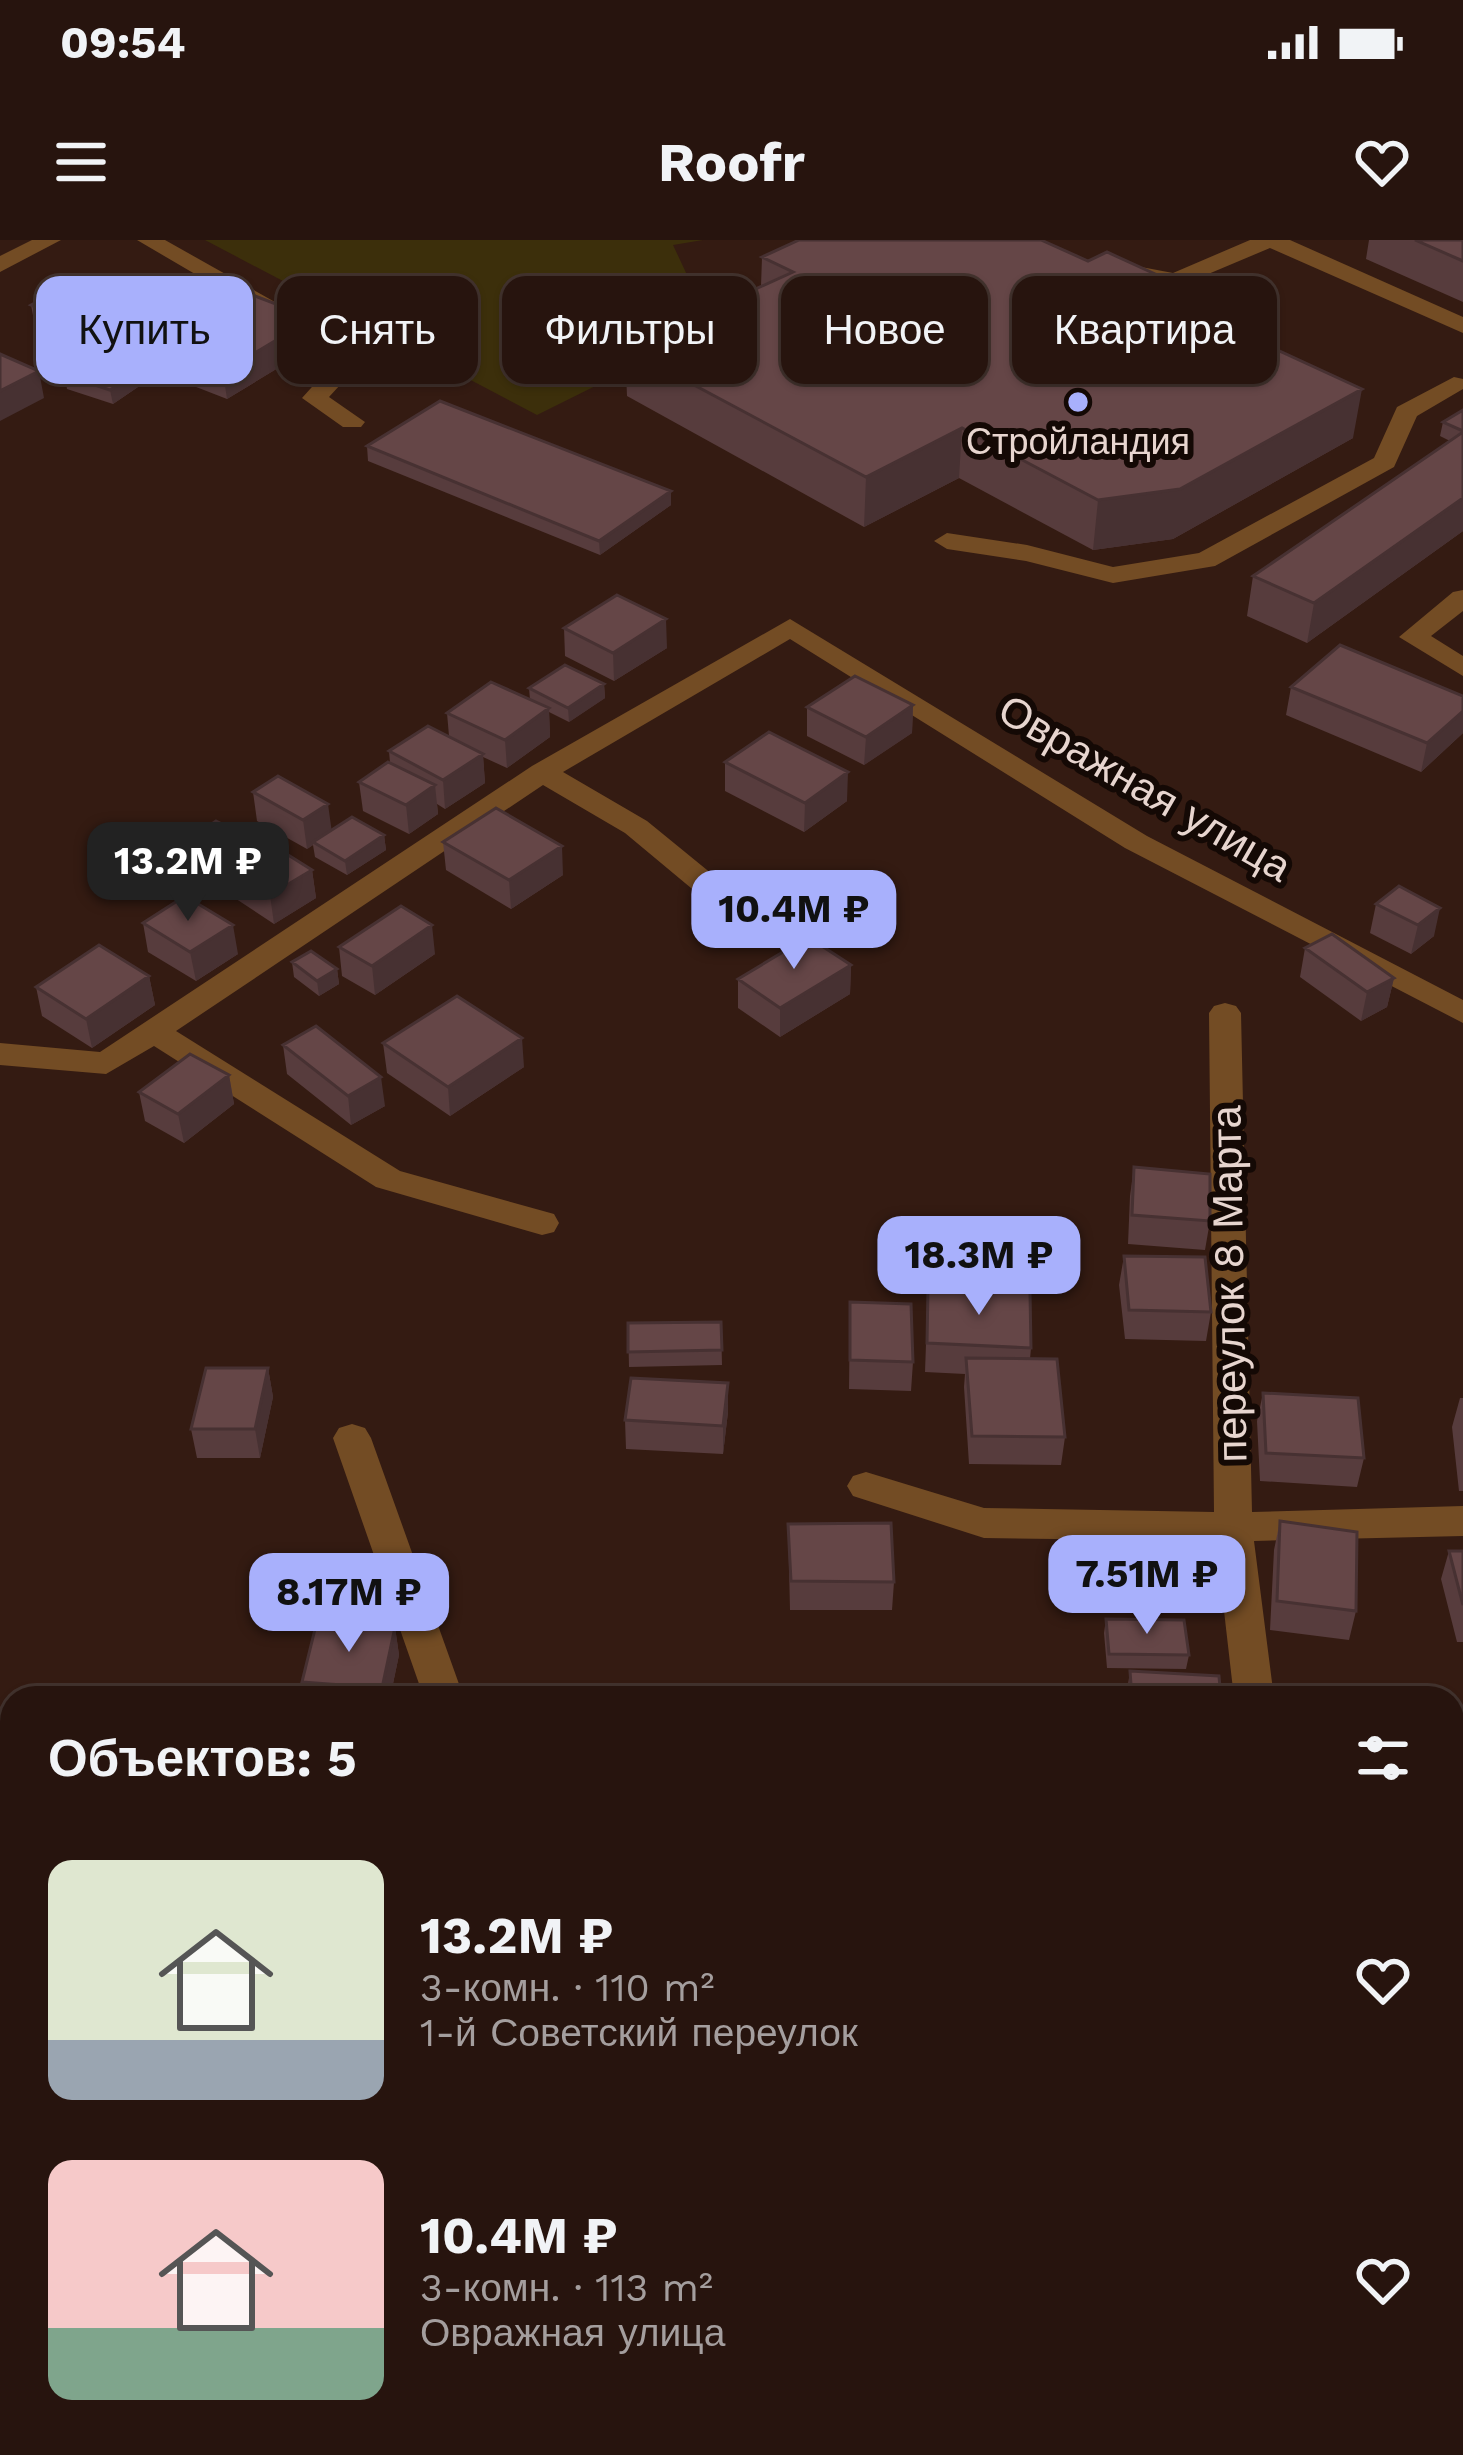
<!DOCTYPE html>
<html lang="ru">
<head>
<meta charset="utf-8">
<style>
	body { margin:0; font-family:"Work Sans",sans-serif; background:#2f1d17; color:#f1f3f6; height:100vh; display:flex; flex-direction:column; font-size:45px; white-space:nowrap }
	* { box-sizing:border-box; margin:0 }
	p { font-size:39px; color:#a49e9e }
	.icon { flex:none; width:66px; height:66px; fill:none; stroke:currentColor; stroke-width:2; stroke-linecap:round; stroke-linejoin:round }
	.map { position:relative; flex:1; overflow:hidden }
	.drawer { position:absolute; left:0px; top:1446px; width:1464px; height:771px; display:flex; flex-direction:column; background:#27140e; border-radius:36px 36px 0 0; box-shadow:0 3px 9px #0004,0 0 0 3px #43332e }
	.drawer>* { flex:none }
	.top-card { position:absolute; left:36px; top:36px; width:1392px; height:108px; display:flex; gap:24px }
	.price { position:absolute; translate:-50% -102px; padding:0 27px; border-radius:24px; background:#a8b0fc; color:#111; font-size:39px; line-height:78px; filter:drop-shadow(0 3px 6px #0008) }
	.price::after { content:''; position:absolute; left:50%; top:72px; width:36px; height:27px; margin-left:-18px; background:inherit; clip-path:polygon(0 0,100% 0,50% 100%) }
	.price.selected { background:#222; color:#fff }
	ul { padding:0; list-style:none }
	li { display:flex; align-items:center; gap:36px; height:300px; padding:0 48px }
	li span { display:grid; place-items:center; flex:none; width:336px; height:240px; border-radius:24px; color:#555 }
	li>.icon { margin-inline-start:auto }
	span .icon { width:144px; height:144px; fill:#fffc; stroke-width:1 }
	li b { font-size:51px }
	h2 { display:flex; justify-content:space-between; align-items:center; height:144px; padding:0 48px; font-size:51px }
	.pill { padding:0 42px; border-radius:24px; background:#27140e; box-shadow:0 3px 9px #0004,0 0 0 3px #43332e; font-size:42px; line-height:108px }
	.pill.selected { background:#a8b0fc; color:#111 }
	.status { display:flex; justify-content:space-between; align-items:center; height:84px; padding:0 60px; background:#27140e; direction:ltr }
	.status svg { height:33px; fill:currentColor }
	header { display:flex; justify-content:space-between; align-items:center; height:156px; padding:0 48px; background:#27140e; font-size:54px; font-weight:700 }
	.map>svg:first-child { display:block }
</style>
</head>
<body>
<div class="status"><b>09:54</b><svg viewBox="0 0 49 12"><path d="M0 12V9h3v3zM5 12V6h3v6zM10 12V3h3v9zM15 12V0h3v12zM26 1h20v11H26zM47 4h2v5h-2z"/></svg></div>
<header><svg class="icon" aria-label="menu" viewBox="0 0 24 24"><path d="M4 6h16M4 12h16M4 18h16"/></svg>Roofr<svg class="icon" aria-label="heart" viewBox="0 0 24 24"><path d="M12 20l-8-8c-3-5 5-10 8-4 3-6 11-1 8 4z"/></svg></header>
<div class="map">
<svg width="1463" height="2215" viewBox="0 0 1463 2215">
	<rect width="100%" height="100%" fill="#341b12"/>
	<!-- green -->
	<path fill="#3c2f0b" d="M205 0H703L673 5 712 88 537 175Z"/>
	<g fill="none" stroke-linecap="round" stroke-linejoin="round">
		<!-- minor -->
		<path fill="#734c24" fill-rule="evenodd" d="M32 0H61L0 32V16Z
			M137 0H165L362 111V121L329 157 365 182 361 187H343L302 158 338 118Z
			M1250 0H1290L1463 77V93L1270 8 1175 48 1112 35 1108 30 1120 23 1173 33Z
			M1454 137 1463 139V149L1417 176 1394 227 1215 326 1113 343 1026 321 947 309 934 301 947 293 1027 305 1113 327 1199 313 1374 218 1397 167Z
			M1463 350V371L1431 396 1463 416V436L1399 397 1453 352Z
			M790 379 1147 596 1463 760V783L1125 608 790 399 563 532 647 581 767 679 772 686 767 693H745L625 593 543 545 176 791 400 931 554 974 559 983 554 992 542 995 376 947 154 806 106 834 0 825V803L100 812 532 526Z
			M1225 763 1236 766 1241 773 1252 1272 1463 1266V1296L1254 1301 1274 1458H1234L1216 1301 984 1298 853 1256 847 1246 853 1236 866 1232 984 1268 1214 1272 1209 773 1214 766Z
			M352 1184 365 1188 371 1198 464 1458H424L333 1198 339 1188Z
			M390 2205H438L439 2215H389Z
			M1323 2205H1371L1373 2215H1323Z"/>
	</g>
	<!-- wall -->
	<path fill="#573c3d" d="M1369 0H1463V62L1366 19Z
		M762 17 1187 69 1353 198 1173 299 1093 310 959 238 864 287 627 156 625 108 761 46Z
		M31 65 123 74 67 104 36 91Z
		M316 105 227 159 168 136 164 109Z
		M136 133 138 147 113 164 67 149 65 135Z
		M1463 170V291L1307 403 1247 376 1253 336 1450 201 1440 196 1443 182Z
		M367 206 671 251V265L600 315 368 221Z
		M564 388 667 408 614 441 565 416Z
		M604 444 605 458 569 482 549 472 550 497 507 528 483 517 485 543 445 569 437 564 438 574 409 594 363 571 359 542 390 523 389 511 449 496 447 473 530 460 529 448Z
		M1291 447 1463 456V493L1421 532 1286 475Z
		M913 465 912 493 864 525 807 496V467Z
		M725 522 847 561 804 592 725 551Z
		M253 552 332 590 384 595 386 610 347 635 315 617 313 605 307 609 257 581Z
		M443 602 563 635 511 669 446 630Z
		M183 604 242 605 312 630 316 658 274 684 221 649 218 626 210 631 185 619Z
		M1399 646 1434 696 1411 714 1370 693 1376 664Z
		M143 683 238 714 196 741 148 712Z
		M339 707 435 714 375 755 342 736Z
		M1305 708 1394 738 1387 767 1361 781 1300 737Z
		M292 722 337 729 339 744 319 756 294 737Z
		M851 725 850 754 780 797 738 768V739Z
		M149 736 155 765 92 808 42 776 36 747Z
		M383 803 524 827 450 876 387 833Z
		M283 805 385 866 351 885 287 834Z
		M229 835 234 864 184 903 145 881 139 852Z
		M1134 927 1210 981 1205 1010 1128 1004 1130 956Z
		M1124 1016 1211 1072 1206 1101 1125 1099 1119 1045Z
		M928 1047 1031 1108 1030 1119 1065 1197 1061 1225 969 1224 964 1147 965 1134 925 1132Z
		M850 1062 913 1122 911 1151 849 1149Z
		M721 1082 722 1125 629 1127 628 1083Z
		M268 1128 273 1157 260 1218H197L191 1189Z
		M728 1143V1172L723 1214 626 1209 625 1180Z
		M1263 1153 1364 1218 1357 1247 1260 1241 1257 1181Z
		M1460 1158H1463V1251H1459L1452 1187Z
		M1280 1281 1356 1371 1349 1400 1270 1390 1274 1310Z
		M788 1284 894 1342 892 1370H790Z
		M1449 1311H1463V1402H1457L1441 1339Z
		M1106 1379 1189 1415 1186 1429 1107 1428 1104 1393Z
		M395 1387 399 1415 390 1458H305L302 1442Z
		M1130 1431 1221 1458H1126Z
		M1452 1995H1463V2157H1452Z"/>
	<!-- shaded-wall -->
	<path fill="#473132" d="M118 48 123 74 67 104 62 78Z
		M1190 50 1184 98 1169 60Z
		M313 78 316 105 227 159 223 132Z
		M39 131 44 158 0 181V151Z
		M136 133 138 147 113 164 110 150Z
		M1362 149 1353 198 1173 299 1093 310 1098 260Z
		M962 188 959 238 864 287 866 237Z
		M671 251V265L600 315 599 301Z
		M1463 258V291L1307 403 1314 363Z
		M666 379 667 408 614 441 613 413Z
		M604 444 605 458 569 482 568 468Z
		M913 465 912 493 864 525 866 497Z
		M549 468 550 497 507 528 505 500Z
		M1463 471V493L1421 532 1427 503Z
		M483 514 485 543 445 569 443 540Z
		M848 532 847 561 804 592 805 563Z
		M435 545 438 574 409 594 406 565Z
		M328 564 332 593 313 602V605L307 609 303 580Z
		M240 593 242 608 217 621 218 626 210 631 207 617Z
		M384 595 386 610 347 635 345 621Z
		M562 606 563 635 511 669 509 640Z
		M312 630 316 658 274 684 270 655Z
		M1440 668 1434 696 1411 714 1418 685Z
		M233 685 238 714 196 741 190 712Z
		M432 685 435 714 375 755 372 726Z
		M851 725 850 754 780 797V768Z
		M337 729 339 744 319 756 317 741Z
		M149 736 155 765 92 808 86 779Z
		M1394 738 1387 767 1361 781 1367 752Z
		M522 798 524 827 450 876 448 847Z
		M229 835 234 864 184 903 178 874Z
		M381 837 385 866 351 885 348 856Z
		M268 1128 273 1157 260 1218 255 1189Z
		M728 1143V1172L723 1214V1186Z
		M395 1387 399 1415 390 1458H383L382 1448Z"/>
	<!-- building -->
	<path fill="#654647" stroke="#473132" stroke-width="3" d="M799 0H1041L1088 21 1107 12 1190 50 1169 60 1362 149 1180 249 1098 260 962 188 866 237 625 108 793 32 762 17Z
		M1415 0H1463V21Z
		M87 35 118 48 62 78 31 65Z
		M255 56 313 78 223 132 164 109Z
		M0 114 39 131 0 151Z
		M90 118 136 133 110 150 65 135Z
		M440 161 671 251 599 301 367 206Z
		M1463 170V191L1443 182Z
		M1463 192V258L1314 363 1253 336Z
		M617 355 666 379 613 413 564 388Z
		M1340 405 1463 456V471L1427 503 1291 447Z
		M565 425 604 444 568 468 529 448Z
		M855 436 913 465 866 497 807 467Z
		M491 442 549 468 505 500 447 473Z
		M428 486 483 514 443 540 389 511Z
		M769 492 848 532 805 563 725 522Z
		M388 522 435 545 406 565 359 542Z
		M278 536 328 564 303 580 253 552Z
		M496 568 562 606 509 640 443 602Z
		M352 577 384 595 345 621 313 602Z
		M216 581 240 593 207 617 183 604Z
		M258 596 312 630 270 655 217 621Z
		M1399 646 1440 668 1418 685 1376 664Z
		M185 656 233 685 190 712 143 683Z
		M401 666 432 685 372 726 339 707Z
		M1332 694 1394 738 1367 752 1305 708Z
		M808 697 851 725 780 768 738 739Z
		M99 705 149 736 86 779 36 747Z
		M311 711 337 729 317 741 292 722Z
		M457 756 522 798 448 847 383 803Z
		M316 786 381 837 348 856 283 805Z
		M190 814 229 835 178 874 139 852Z
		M1134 927 1210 934V981L1132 975Z
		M1124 1016 1205 1017 1211 1072 1129 1070Z
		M928 1047 1030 1052 1031 1108 927 1103Z
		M850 1062 911 1064 913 1122 850 1120Z
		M721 1082 722 1110 628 1112V1083Z
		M966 1118 1057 1119 1065 1197 972 1196Z
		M206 1128H268L255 1189H191Z
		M631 1138 728 1143 723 1186 625 1180Z
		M1263 1153 1358 1158 1364 1218 1266 1213Z
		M1280 1281 1357 1292 1356 1371 1277 1361Z
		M891 1283 894 1342 791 1341 788 1284Z
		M1449 1311H1463V1365Z
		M1106 1379 1184 1380 1189 1415 1109 1414Z
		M317 1381 395 1387 382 1448 302 1442Z
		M1130 1431 1219 1436 1221 1458H1132Z
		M1452 1995H1463V2133H1452Z"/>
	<!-- markers -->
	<circle fill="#a8b0fc" stroke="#140905" stroke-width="4.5" cx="1078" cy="162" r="12"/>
	<g text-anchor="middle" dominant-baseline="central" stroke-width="12" stroke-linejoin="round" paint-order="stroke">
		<!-- far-poi labels -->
		<g font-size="36" fill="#e7d5cf" stroke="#140905">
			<text x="1078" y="202">Стройландия</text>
		</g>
		<!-- street labels -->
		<g font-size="42" fill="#e7d5cf" stroke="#140905">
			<text transform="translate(1145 548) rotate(30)">Овражная улица</text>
			<text transform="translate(1229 1044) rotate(-91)">переулок 8 Марта</text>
		</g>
	</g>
</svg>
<b class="price selected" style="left:188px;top:684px">13.2M ₽</b>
<b class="price" style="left:794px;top:732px">10.4M ₽</b>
<b class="price" style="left:979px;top:1078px">18.3M ₽</b>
<b class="price" style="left:1147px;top:1397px">7.51M ₽</b>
<b class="price" style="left:349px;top:1415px">8.17M ₽</b>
<div class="top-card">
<a class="pill selected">Купить</a>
<a class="pill">Снять</a>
<a class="pill">Фильтры</a>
<a class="pill">Новое</a>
<a class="pill">Квартира</a>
</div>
<section class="drawer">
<h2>Объектов: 5<svg class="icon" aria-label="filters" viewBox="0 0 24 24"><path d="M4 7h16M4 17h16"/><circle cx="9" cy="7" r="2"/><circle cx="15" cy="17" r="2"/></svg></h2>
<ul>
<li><span style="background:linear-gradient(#dfe7d0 75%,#9aa5b1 0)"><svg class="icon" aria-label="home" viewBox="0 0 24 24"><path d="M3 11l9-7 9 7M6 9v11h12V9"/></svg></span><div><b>13.2M ₽</b><p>3-комн. · 110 m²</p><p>1-й Советский переулок</p></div><svg class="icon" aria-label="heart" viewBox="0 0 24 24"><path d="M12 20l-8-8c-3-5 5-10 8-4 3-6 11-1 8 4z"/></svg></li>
<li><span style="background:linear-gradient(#f6c9c9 70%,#7fa58c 0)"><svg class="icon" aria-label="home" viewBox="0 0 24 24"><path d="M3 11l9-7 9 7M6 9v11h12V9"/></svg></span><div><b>10.4M ₽</b><p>3-комн. · 113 m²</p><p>Овражная улица</p></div><svg class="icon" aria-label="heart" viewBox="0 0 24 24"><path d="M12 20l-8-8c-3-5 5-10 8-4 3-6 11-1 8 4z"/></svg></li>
</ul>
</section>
</div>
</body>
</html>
